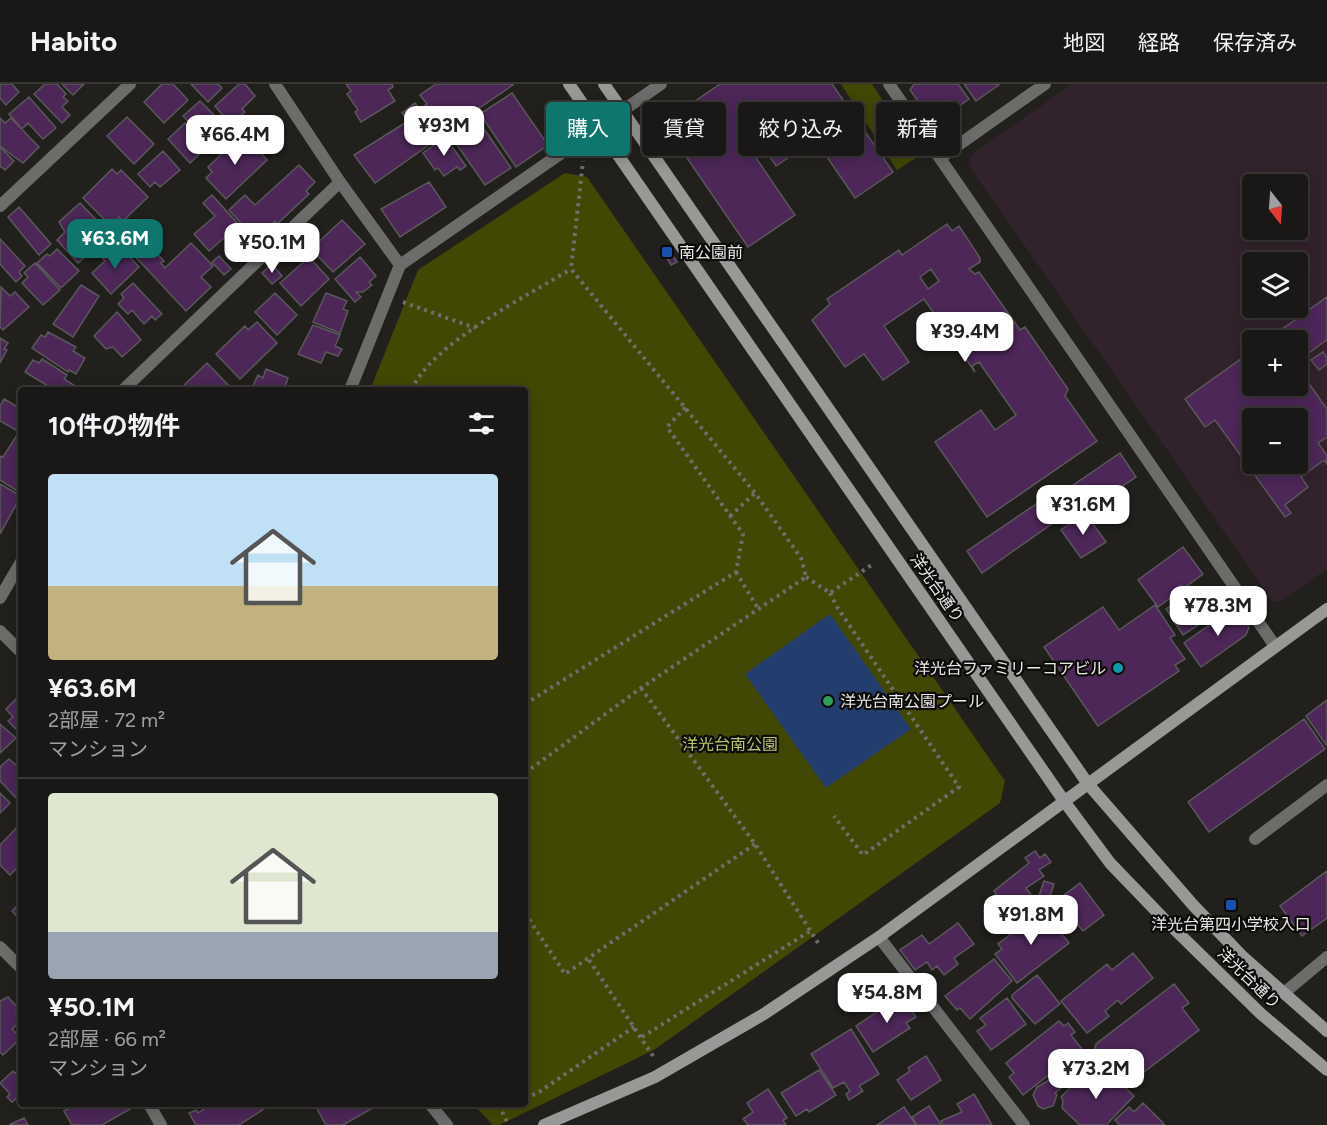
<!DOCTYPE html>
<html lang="ja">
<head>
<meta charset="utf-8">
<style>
	body { margin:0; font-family:Figtree,"Noto Sans JP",sans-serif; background:#272523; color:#f1f3f6; height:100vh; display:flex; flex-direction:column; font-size:22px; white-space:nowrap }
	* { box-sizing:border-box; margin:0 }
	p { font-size:20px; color:#9fa0a1 }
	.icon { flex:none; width:33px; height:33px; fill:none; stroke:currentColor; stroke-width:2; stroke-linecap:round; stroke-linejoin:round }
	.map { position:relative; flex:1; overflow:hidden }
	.sheet { position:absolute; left:18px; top:303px; width:510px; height:720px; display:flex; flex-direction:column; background:#1a1816; border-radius:6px; box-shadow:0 3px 15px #0003,0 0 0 2px #383735 }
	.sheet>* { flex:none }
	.banner { position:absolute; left:546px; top:18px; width:570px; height:54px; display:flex; gap:12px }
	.needle { width:39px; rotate:163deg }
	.buttons { position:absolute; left:1242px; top:90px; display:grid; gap:12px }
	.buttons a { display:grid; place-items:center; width:66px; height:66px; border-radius:6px; background:#1a1816; box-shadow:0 3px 15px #0003,0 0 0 2px #383735; font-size:30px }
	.price { position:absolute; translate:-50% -51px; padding:0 14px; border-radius:12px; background:#fff; color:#222; font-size:20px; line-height:39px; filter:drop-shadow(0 2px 3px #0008) }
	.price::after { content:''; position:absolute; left:50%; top:36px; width:18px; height:14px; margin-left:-9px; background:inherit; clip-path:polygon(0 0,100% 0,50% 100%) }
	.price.current { background:#0f766e; color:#fff }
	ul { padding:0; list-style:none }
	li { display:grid; align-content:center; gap:12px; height:318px; padding:0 30px }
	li+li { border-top:2px solid #383735 }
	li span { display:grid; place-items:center; height:186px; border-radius:6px; color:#555 }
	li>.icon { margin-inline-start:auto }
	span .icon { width:108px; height:108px; fill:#fffc; stroke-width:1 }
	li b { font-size:26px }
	h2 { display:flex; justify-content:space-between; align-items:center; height:72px; padding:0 30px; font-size:26px }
	.pill { padding:0 21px; border-radius:6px; background:#1a1816; box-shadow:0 3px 15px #0003,0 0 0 2px #383735; font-size:21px; line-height:54px }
	.pill.current { background:#0f766e; color:#fff }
	header { display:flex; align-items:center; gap:36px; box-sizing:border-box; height:84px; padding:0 30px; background:#1a1816; border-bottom:2px solid #383735 }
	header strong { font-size:28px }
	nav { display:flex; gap:33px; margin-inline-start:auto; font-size:21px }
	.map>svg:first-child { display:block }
</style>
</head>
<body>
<header>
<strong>Habito</strong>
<nav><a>地図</a><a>経路</a><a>保存済み</a></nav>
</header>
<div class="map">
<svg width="1327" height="1041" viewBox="0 0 1327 1041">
	<rect width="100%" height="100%" fill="#22201d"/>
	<!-- education -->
	<path fill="#32222b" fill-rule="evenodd" d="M1072 0H1327V485L1281 517 1273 518 969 82 971 71ZM1252 100H1298V146H1252ZM1252 178H1298V224H1252ZM1252 256H1298V302H1252ZM1252 334H1298V380H1252Z"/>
	<!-- green -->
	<path fill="#414804" d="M841 0H872L919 72 897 86Z
		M565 89 587 93 1005 697 1000 719 654 966 499 1041H493L473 1020H525V306H370L418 186Z"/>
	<!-- water -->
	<path fill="#233d6f" d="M830 530 911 645 826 704 745 590Z"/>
	<!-- building -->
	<path fill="#4c2758" stroke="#5a585b" stroke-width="1.5" fill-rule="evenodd" d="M0 0H12L19 8 6 21 0 14Z
		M45 0H57L66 10 63 13 68 17 62 23 70 31 62 39 34 10Z
		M62 0H84L73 11Z
		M162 0H173L188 16 164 39 144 18Z
		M191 0H218L222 4 208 18Z
		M239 0H245L255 12 242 25 245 28 235 37 232 34 228 37 215 22Z
		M346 0H392L393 3 388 6 395 17 361 38 355 28 358 26 347 10 351 7Z
		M436 0H512L513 1 447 46 443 41 439 45 423 23 427 20 420 11Z
		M720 0H832L893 88 855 114 801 35 798 38 795 33 799 30 790 17 781 23 784 29 779 32 801 65 776 82 756 52 751 55 746 49 740 53 745 60 749 57 759 72 756 74 795 131 748 163 663 39Z
		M914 0H958L969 15 934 40 910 6Z
		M964 0H998L999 1 976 17Z
		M512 9 548 61 516 83 480 30Z
		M29 13 56 44 43 55 28 39 22 45 9 30Z
		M200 17 226 43 209 59 183 32Z
		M415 19 440 53 375 99 354 71 408 37 402 29Z
		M127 33 154 60 134 80 107 52Z
		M0 34 5 39 11 34 39 63 23 79 0 62Z
		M478 36 511 84 485 101 455 58 469 49 466 44Z
		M185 39 208 62 190 79 168 55Z
		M243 50 267 76 226 115 206 94 212 88 208 83Z
		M445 53 466 82 460 86 457 83 444 92 438 84 435 86 423 69Z
		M0 63 14 77 5 86 0 82Z
		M163 67 180 86 160 103 155 98 150 103 138 90Z
		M299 81 315 98 306 107 309 110 277 140 275 137 272 140 276 143 259 159 229 126 245 111 255 121Z
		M112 85 117 90 121 86 148 113 123 137 119 133 110 141 83 114Z
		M429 98 446 123 400 153 381 125Z
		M212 111 239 141 209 167 194 150 215 132 203 119Z
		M80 119 110 150 78 179 57 156 65 148 59 138Z
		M19 123 51 160 39 171 8 133Z
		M342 136 365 160 333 188 311 165Z
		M947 140 952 147 959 142 980 174V178L969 185 975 190 979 188 1020 246 1025 243 1068 305 1065 312 1097 357 987 433 935 358 981 326 995 346 1016 331 979 278 972 282 975 288 924 215 884 242 909 278 883 296 864 270 845 283 812 236 830 220 827 215 899 166 902 171ZM931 185 939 197 928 205 920 193Z
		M0 155 25 182 19 188 22 192 16 198 0 180Z
		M143 155 164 177 161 179 165 184 191 159 213 182 201 193 211 203 186 227 130 167Z
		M120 163 139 183 111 210 92 189 105 177 103 175Z
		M57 165 79 187 61 204 37 179 47 170 50 172Z
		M669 166 677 178 671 181 664 169Z
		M219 172 231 185 224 191 212 178Z
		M309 173 329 195 301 222 280 199Z
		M360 173 376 192 369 198 372 201 363 208H356L361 213 355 218 335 195Z
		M35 179 60 206 43 221 22 199 28 193 24 189Z
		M272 180 282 192 272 200 262 189Z
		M133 199 162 230 155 236 152 232 144 240 132 226 128 230 118 220 124 214 121 210Z
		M81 201 99 212 73 253 53 240Z
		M1 203 10 212 15 208 29 223 3 246 0 243Z
		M275 209 297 231 277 251 255 228Z
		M326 209 347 217 343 225 348 227 340 249 313 238Z
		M1327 213V256L1321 260 1298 277V256H1267Z
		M117 228 141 256 122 273 113 263 106 265 94 252Z
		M257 238 277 259 240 295 216 270 245 242 248 246Z
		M313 241 340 251 335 262 342 265 338 272 326 268 321 279 298 270Z
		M48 248 76 263 73 267 85 274 76 290 69 286 68 288 32 264 41 251 45 253Z
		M0 254 8 259 4 265 7 266 0 279Z
		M1252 267V302H1298V284L1327 325V353L1318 359 1327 372V380L1324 376 1301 393 1308 403 1285 421 1291 429 1285 433 1215 336 1205 343 1185 315ZM1252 334H1298V380H1252Z
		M1323 268 1327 274V280L1319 286 1311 276Z
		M42 275 67 291 64 295 75 302 72 306H48V302L25 288 33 276 39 279Z
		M207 279 233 306H179Z
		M266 285 288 294 284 306H251L258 291 263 294Z
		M4 315 21 325V349L0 337V322Z
		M17 351 21 354 19 408 0 396V372L3 373Z
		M1120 369 1136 393 1079 431 1063 408Z
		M0 400 21 412 0 450Z
		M1039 418 1053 439 982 489 967 467Z
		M1085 429 1106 458 1081 474 1061 446Z
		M1183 463 1203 490 1158 523 1138 496Z
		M1201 503 1218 528 1183 551 1166 525Z
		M1155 521 1175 551 1170 554 1185 575 1175 581 1179 587 1098 642 1044 563 1103 523 1119 546Z
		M1235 523 1249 543 1246 551 1201 583 1184 559Z
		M21 610V645L18 647 8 637 13 633 6 625Z
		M1327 616V662L1306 632Z
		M1304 635 1325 665 1209 748 1188 718Z
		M0 640 16 654 0 669Z
		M9 675 21 685V714L19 717 0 697V683Z
		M0 709 10 719 0 729Z
		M21 739V780L10 791 0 781V761Z
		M1035 767 1040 774 1045 770 1051 778 1039 786 1044 792 1026 804 1034 815 995 842 984 827 1000 816 994 807 1029 779 1025 774Z
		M1327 787V834L1302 852 1280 822Z
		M1044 797 1054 800 1048 818 1038 815Z
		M1080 799 1104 831 1083 847 1077 840 1065 849 1047 824Z
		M21 818V837L12 827Z
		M1043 826 1069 859 1017 899 995 870 1002 865 998 860Z
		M958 839 974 860 954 874 958 880 944 891 937 882 932 886 927 878 915 886 900 866 922 851 929 860Z
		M1133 869 1153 894 1121 920 1118 916 1105 927 1109 932 1087 949 1061 917 1107 880 1112 886Z
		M994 875 1012 897 970 935 960 924 957 926 945 912Z
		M1037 891 1060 920 1035 940 1012 914V911Z
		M1174 900 1189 919 1182 924 1199 946 1144 988 1137 979 1120 991 1107 975 1105 977 1095 964 1096 960Z
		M902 911 916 933 906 939 910 944 873 968 856 942Z
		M8 913 20 926 16 929 21 937 12 945 21 954 3 971 0 968V917Z
		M1007 914 1026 940 991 966 977 947 986 941 980 934Z
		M1059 937 1064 942 1068 939 1075 948 1071 951 1082 965 1023 1011 1009 993 1014 989 1006 979Z
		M851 945 879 990 859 1002 863 1007 849 1016 846 1010 850 1007 844 998 833 1004 811 970Z
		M926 972 941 996 911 1016 897 996 910 987 908 984Z
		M1104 984 1134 1012 1106 1041H1080L1062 1024 1063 1016 1061 1013 1077 997 1082 1001Z
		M20 985 21 1019 17 1014 12 1018 7 1013 10 1010 0 999 13 987 15 989Z
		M819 986 836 1011 809 1028 807 1025 796 1032 781 1009Z
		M1056 992 1064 1002 1055 1009 1057 1011 1053 1022 1043 1025 1038 1022 1033 1011 1037 1003Z
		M768 1005 787 1034 783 1036 786 1041H748L743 1035 753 1028 747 1019Z
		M974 1010 992 1041H943L941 1037 962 1028 957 1020Z
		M1143 1019 1165 1041H1120L1115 1036 1129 1023 1134 1028Z
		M77 1020H130L132 1024 102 1041H72L64 1027Z
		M212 1020H265L267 1023 239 1041H196L189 1029 196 1026 198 1029Z
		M321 1020H378V1021L343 1041H326L316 1023Z
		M929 1022 941 1041H917L912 1033Z
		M904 1023 916 1041H877Z
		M24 1034 28 1041H9Z"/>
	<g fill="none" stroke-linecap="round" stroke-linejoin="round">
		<!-- path -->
		<path stroke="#6f6e6b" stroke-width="4" stroke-dasharray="3 4.5" stroke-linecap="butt" d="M403 218 475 244
			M412 306C429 261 529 211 571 185
			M730 432 755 409
			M736 488 759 526
			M806 493 830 509 873 480
			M830 509 837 523 959 703 863 771 834 732
			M641 604 755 760 820 862
			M525 620 736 488 743 450 667 343 686 323
			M525 689 641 604 806 493 801 474 755 409 571 185 583 77
			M525 829 565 890 755 760
			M589 876 653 972
			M642 953 810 847
			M525 1013 536 1010 634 943
			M499 1021 508 1040"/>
		<!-- lane -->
		<path stroke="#6c6d6b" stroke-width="12" d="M1255 755 1327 701
			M1284 909 1327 873"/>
		<!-- street -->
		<path stroke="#6c6d6b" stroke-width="12" d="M275 0 340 98 400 181
			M889 0 1275 562
			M940 74 1045 0
			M0 122 130 0
			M123 306 340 98
			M350 306 400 181 661 0
			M0 514 21 478
			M0 547 21 568
			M879 853 1024 1041
			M0 863 21 884
			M149 1020 161 1041
			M430 1020 447 1041"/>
		<!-- secondary -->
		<path stroke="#989896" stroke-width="12" d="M569 0 1064 717 1110 779 1162 833 1260 929 1327 986
			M604 0 1088 700 1193 821 1242 872 1327 947
			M544 1041 655 993 764 930 879 853 1327 525"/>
	</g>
	<!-- markers -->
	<g fill="#1a4fb4" stroke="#0b0a09" stroke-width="2">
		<rect x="661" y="162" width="12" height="12" rx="3"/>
		<rect x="1225" y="815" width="12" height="12" rx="3"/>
	</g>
	<circle fill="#0f9aa8" stroke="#0b0a09" stroke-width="2" cx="1118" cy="584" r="6"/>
	<circle fill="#2e9e5b" stroke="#0b0a09" stroke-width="2" cx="828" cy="617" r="6"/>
	<g text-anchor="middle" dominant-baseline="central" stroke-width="4.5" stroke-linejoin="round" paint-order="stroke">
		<!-- poi labels -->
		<g font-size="16" fill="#eae9e7" stroke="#0b0a09" text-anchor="start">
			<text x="679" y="168">南公園前</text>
			<text x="1106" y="584" text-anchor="end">洋光台ファミリーコアビル</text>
			<text x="840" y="617">洋光台南公園プール</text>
			<text x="1231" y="840" text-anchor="middle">洋光台第四小学校入口</text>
		</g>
		<!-- street labels -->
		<g font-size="16" fill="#eae9e7" stroke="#0b0a09">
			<text transform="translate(937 504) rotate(55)">洋光台通り</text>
			<text transform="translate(1249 894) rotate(44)">洋光台通り</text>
		</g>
		<!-- park labels -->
		<g font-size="16" fill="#bac868" stroke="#0b0a09">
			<text x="730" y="660">洋光台南公園</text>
		</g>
	</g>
</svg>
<div class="buttons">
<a><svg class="needle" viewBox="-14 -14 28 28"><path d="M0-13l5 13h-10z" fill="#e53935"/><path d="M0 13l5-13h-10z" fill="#9fa0a1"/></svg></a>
<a><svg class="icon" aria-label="layers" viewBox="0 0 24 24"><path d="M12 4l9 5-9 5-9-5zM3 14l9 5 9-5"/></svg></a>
<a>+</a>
<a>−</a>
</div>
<b class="price" style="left:444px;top:73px">¥93M</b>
<b class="price" style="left:235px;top:82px">¥66.4M</b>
<b class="price current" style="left:115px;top:186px">¥63.6M</b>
<b class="price" style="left:272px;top:190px">¥50.1M</b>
<b class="price" style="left:965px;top:279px">¥39.4M</b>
<b class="price" style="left:1083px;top:452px">¥31.6M</b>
<b class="price" style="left:1218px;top:553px">¥78.3M</b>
<b class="price" style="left:1031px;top:862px">¥91.8M</b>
<b class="price" style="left:887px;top:940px">¥54.8M</b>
<b class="price" style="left:1096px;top:1016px">¥73.2M</b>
<div class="banner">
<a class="pill current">購入</a>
<a class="pill">賃貸</a>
<a class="pill">絞り込み</a>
<a class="pill">新着</a>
</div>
<section class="sheet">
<h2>10件の物件<svg class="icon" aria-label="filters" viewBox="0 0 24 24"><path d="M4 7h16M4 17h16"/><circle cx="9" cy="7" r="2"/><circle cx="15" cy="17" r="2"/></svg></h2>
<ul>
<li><span style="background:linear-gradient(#bfe0f5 60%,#c2b280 0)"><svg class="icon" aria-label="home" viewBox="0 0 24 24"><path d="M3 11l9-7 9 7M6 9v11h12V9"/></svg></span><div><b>¥63.6M</b><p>2部屋 · 72 m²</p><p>マンション</p></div></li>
<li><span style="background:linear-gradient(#dfe7d0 75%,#9aa5b1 0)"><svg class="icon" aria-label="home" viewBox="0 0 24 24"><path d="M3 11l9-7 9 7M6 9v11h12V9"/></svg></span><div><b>¥50.1M</b><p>2部屋 · 66 m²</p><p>マンション</p></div></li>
</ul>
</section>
</div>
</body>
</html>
